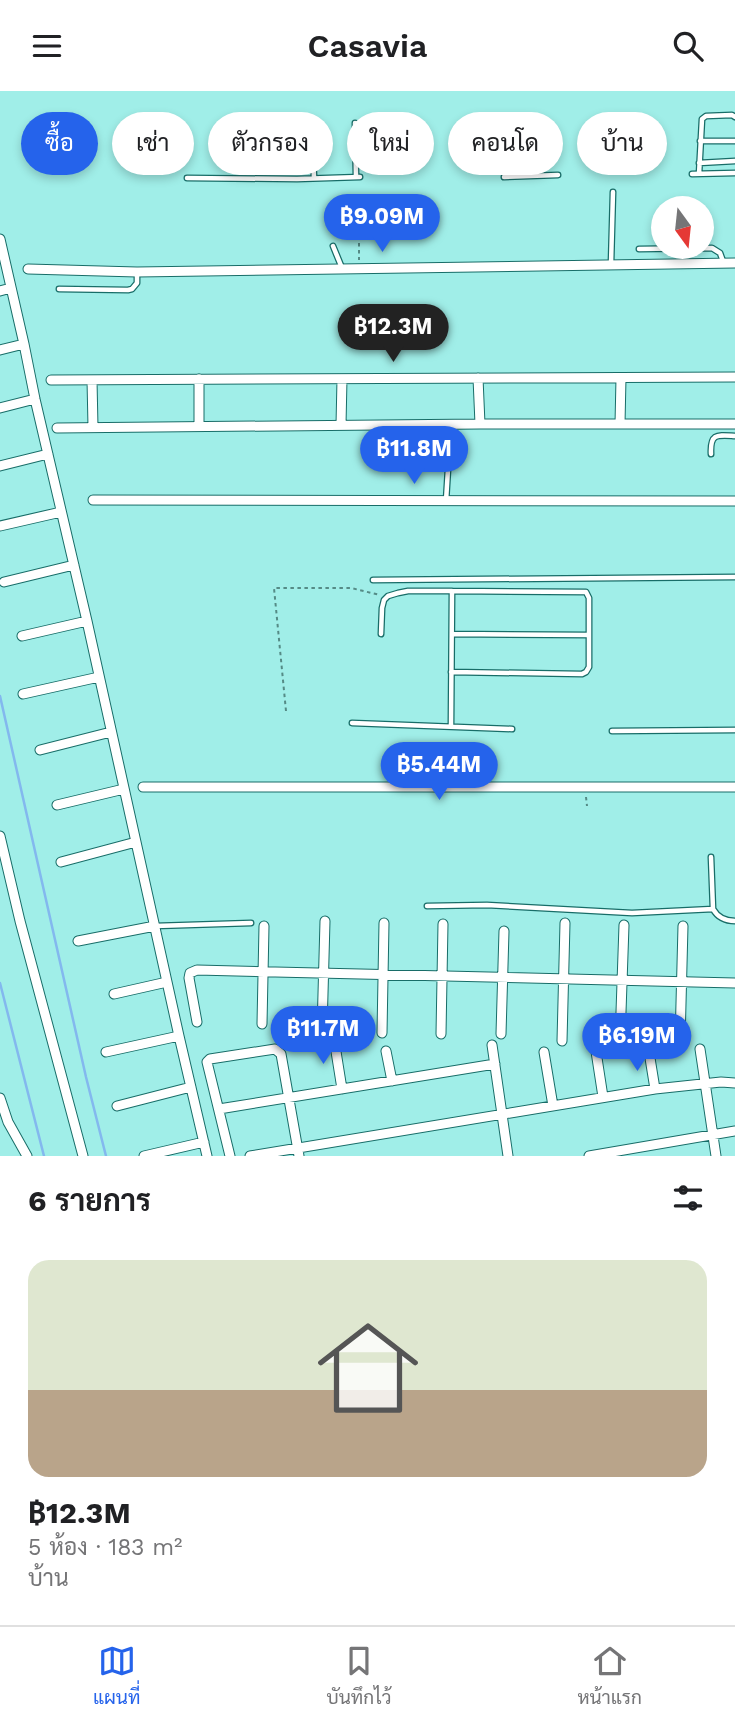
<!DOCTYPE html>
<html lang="th">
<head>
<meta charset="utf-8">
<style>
	body { margin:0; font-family:"Work Sans",Sarabun,sans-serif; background:#f6f6f6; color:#202124; height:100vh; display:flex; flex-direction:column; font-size:26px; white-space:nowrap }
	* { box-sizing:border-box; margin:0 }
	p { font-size:23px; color:#757577 }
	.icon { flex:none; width:38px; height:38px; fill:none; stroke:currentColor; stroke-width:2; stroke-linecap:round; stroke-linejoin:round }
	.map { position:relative; height:1065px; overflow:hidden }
	.sheet { display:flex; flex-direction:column; background:#fff; flex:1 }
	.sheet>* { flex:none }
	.guide { position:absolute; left:21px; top:21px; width:693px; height:63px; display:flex; gap:14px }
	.needle { width:46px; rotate:165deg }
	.tools { position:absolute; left:651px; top:105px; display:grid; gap:14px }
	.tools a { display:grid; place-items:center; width:63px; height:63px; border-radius:50%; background:#fff; box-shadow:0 4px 10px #0003; font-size:35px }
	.price { position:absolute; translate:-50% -60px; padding:0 16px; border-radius:24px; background:#2563eb; color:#fff; font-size:23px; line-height:46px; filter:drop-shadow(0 2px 4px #0008) }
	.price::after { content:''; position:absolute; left:50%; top:42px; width:21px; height:16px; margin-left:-10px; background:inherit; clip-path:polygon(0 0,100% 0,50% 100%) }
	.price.selected { background:#222; color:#fff }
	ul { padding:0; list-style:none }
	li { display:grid; align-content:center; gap:14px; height:371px; padding:0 28px }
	li span { display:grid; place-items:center; height:217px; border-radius:21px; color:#555 }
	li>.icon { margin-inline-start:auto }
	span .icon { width:126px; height:126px; fill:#fffc; stroke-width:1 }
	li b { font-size:30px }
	h2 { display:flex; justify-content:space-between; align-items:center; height:84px; padding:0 28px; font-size:30px }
	.pill { padding:0 24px; border-radius:32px; background:#fff; box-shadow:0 4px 10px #0003; font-size:24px; line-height:63px }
	.pill.selected { background:#2563eb; color:#fff }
	header { display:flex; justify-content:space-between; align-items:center; height:91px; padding:0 28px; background:#fff; font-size:32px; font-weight:600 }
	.dock { display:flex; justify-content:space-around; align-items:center; height:98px; border-top:2px solid #e0e0e0; background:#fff; font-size:19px; color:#757577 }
	.dock a { display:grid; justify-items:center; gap:4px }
	.dock .selected { color:#2563eb }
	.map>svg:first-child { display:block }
</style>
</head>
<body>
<header><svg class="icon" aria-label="menu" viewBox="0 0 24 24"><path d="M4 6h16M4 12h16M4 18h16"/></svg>Casavia<svg class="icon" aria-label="search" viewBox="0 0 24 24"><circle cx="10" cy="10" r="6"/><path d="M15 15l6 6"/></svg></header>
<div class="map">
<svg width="735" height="1065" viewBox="0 0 735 1065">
	<rect width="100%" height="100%" fill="#a0eee8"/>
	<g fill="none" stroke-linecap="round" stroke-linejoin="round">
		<!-- stream -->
		<path stroke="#83b8ee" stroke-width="2.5" d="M0 605 86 986 106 1065
			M0 892 44 1065"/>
		<defs>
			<path id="lane" d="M355 32 356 86
				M312 35 314 87
				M700 50H735
				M699 72 735 70
				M692 83 735 82
				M699 83 702 28 706 25 732 24 735 26
				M504 86 558 84
				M187 87 297 88 360 86
				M333 155 342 177
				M639 158 712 157 720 162 724 173
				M611 173 613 101
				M59 198 128 199 132 198 137 192V181
				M449 356 450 343
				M711 363C710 342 717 344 735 345
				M446 410 449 362
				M373 489 735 486
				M381 543 382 517 384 509 388 505 398 502 408 500H452L586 501 589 507V576L586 581 582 583 451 581
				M452 543 589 544
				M352 632 512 638
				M451 635 452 500
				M612 640 735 639
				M711 766 713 818C718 827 725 830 735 830
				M427 815 487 814 632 822 713 818
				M155 835 251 832"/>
			<path id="street" d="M0 148 24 253 35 308 87 530 179 945 207 1065
				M28 178 137 181 735 172
				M0 200 11 197
				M0 259 24 253
				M478 287 480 333
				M199 288V335
				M51 289 735 286
				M92 289 93 336
				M0 317 35 308
				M620 333 621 287
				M341 334 342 288
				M57 337 480 333H735
				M0 375 48 363
				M93 409 735 410
				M0 435 61 421
				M4 491 74 474
				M22 545 87 530
				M23 603 99 586
				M40 659 111 641
				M143 696H735
				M57 714 124 698
				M0 745 20 830 83 1065
				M61 771 136 751
				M78 850 155 835
				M114 903 167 891
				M197 931 189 887 190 882 197 879 735 892
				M262 933 264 835
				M322 939 325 830
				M382 942 384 832
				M441 943 443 833
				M501 943 504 840
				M334 948 342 998
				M562 950 565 832
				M620 950 624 834
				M680 951 683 835
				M492 954 508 1065
				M595 954 603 1006
				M700 958 716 1065
				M386 960 392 990
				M106 961 179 945
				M544 961 553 1015
				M649 961 655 998
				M0 1007 8 1031 27 1065
				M117 1015 191 996
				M219 1018 495 973
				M144 1065 204 1051
				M230 1065 207 971 210 968 275 958 281 963 299 1065
				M250 1065 655 998 721 991 735 992
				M589 1065 735 1040"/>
		</defs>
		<!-- lane casing -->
		<use href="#lane" stroke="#186d68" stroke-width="7"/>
		<!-- street casing -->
		<use href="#street" stroke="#186d68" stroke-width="11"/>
		<!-- path -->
		<path stroke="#558b86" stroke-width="2" stroke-dasharray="3.5 3.5" stroke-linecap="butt" d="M359 152V169
			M286 620 274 497H351L380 504
			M586 706 587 715"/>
		<!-- lane -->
		<use href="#lane" stroke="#fff" stroke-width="4.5"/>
		<!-- street -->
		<use href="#street" stroke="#fff" stroke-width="9"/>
	</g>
</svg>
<div class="tools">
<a><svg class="needle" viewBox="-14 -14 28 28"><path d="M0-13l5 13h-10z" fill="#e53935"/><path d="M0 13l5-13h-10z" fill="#757577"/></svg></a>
</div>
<b class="price" style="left:382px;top:163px">฿9.09M</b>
<b class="price selected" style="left:393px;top:273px">฿12.3M</b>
<b class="price" style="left:414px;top:395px">฿11.8M</b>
<b class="price" style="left:439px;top:711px">฿5.44M</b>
<b class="price" style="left:323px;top:975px">฿11.7M</b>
<b class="price" style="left:637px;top:982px">฿6.19M</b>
<div class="guide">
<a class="pill selected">ซื้อ</a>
<a class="pill">เช่า</a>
<a class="pill">ตัวกรอง</a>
<a class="pill">ใหม่</a>
<a class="pill">คอนโด</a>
<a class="pill">บ้าน</a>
</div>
</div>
<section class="sheet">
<h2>6 รายการ<svg class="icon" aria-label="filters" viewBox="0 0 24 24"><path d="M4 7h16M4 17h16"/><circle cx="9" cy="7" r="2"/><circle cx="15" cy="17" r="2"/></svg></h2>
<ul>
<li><span style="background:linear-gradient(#dfe7d0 60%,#b9a48a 0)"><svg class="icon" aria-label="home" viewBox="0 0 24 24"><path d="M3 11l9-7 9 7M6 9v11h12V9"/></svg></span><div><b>฿12.3M</b><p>5 ห้อง · 183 m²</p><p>บ้าน</p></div></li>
</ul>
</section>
<nav class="dock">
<a class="selected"><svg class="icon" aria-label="map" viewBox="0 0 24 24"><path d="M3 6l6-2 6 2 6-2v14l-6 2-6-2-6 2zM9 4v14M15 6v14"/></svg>แผนที่</a>
<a><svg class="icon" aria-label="saved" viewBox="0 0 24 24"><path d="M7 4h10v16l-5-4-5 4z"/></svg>บันทึกไว้</a>
<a><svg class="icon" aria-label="home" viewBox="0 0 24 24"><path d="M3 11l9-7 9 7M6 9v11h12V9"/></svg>หน้าแรก</a>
</nav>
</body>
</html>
